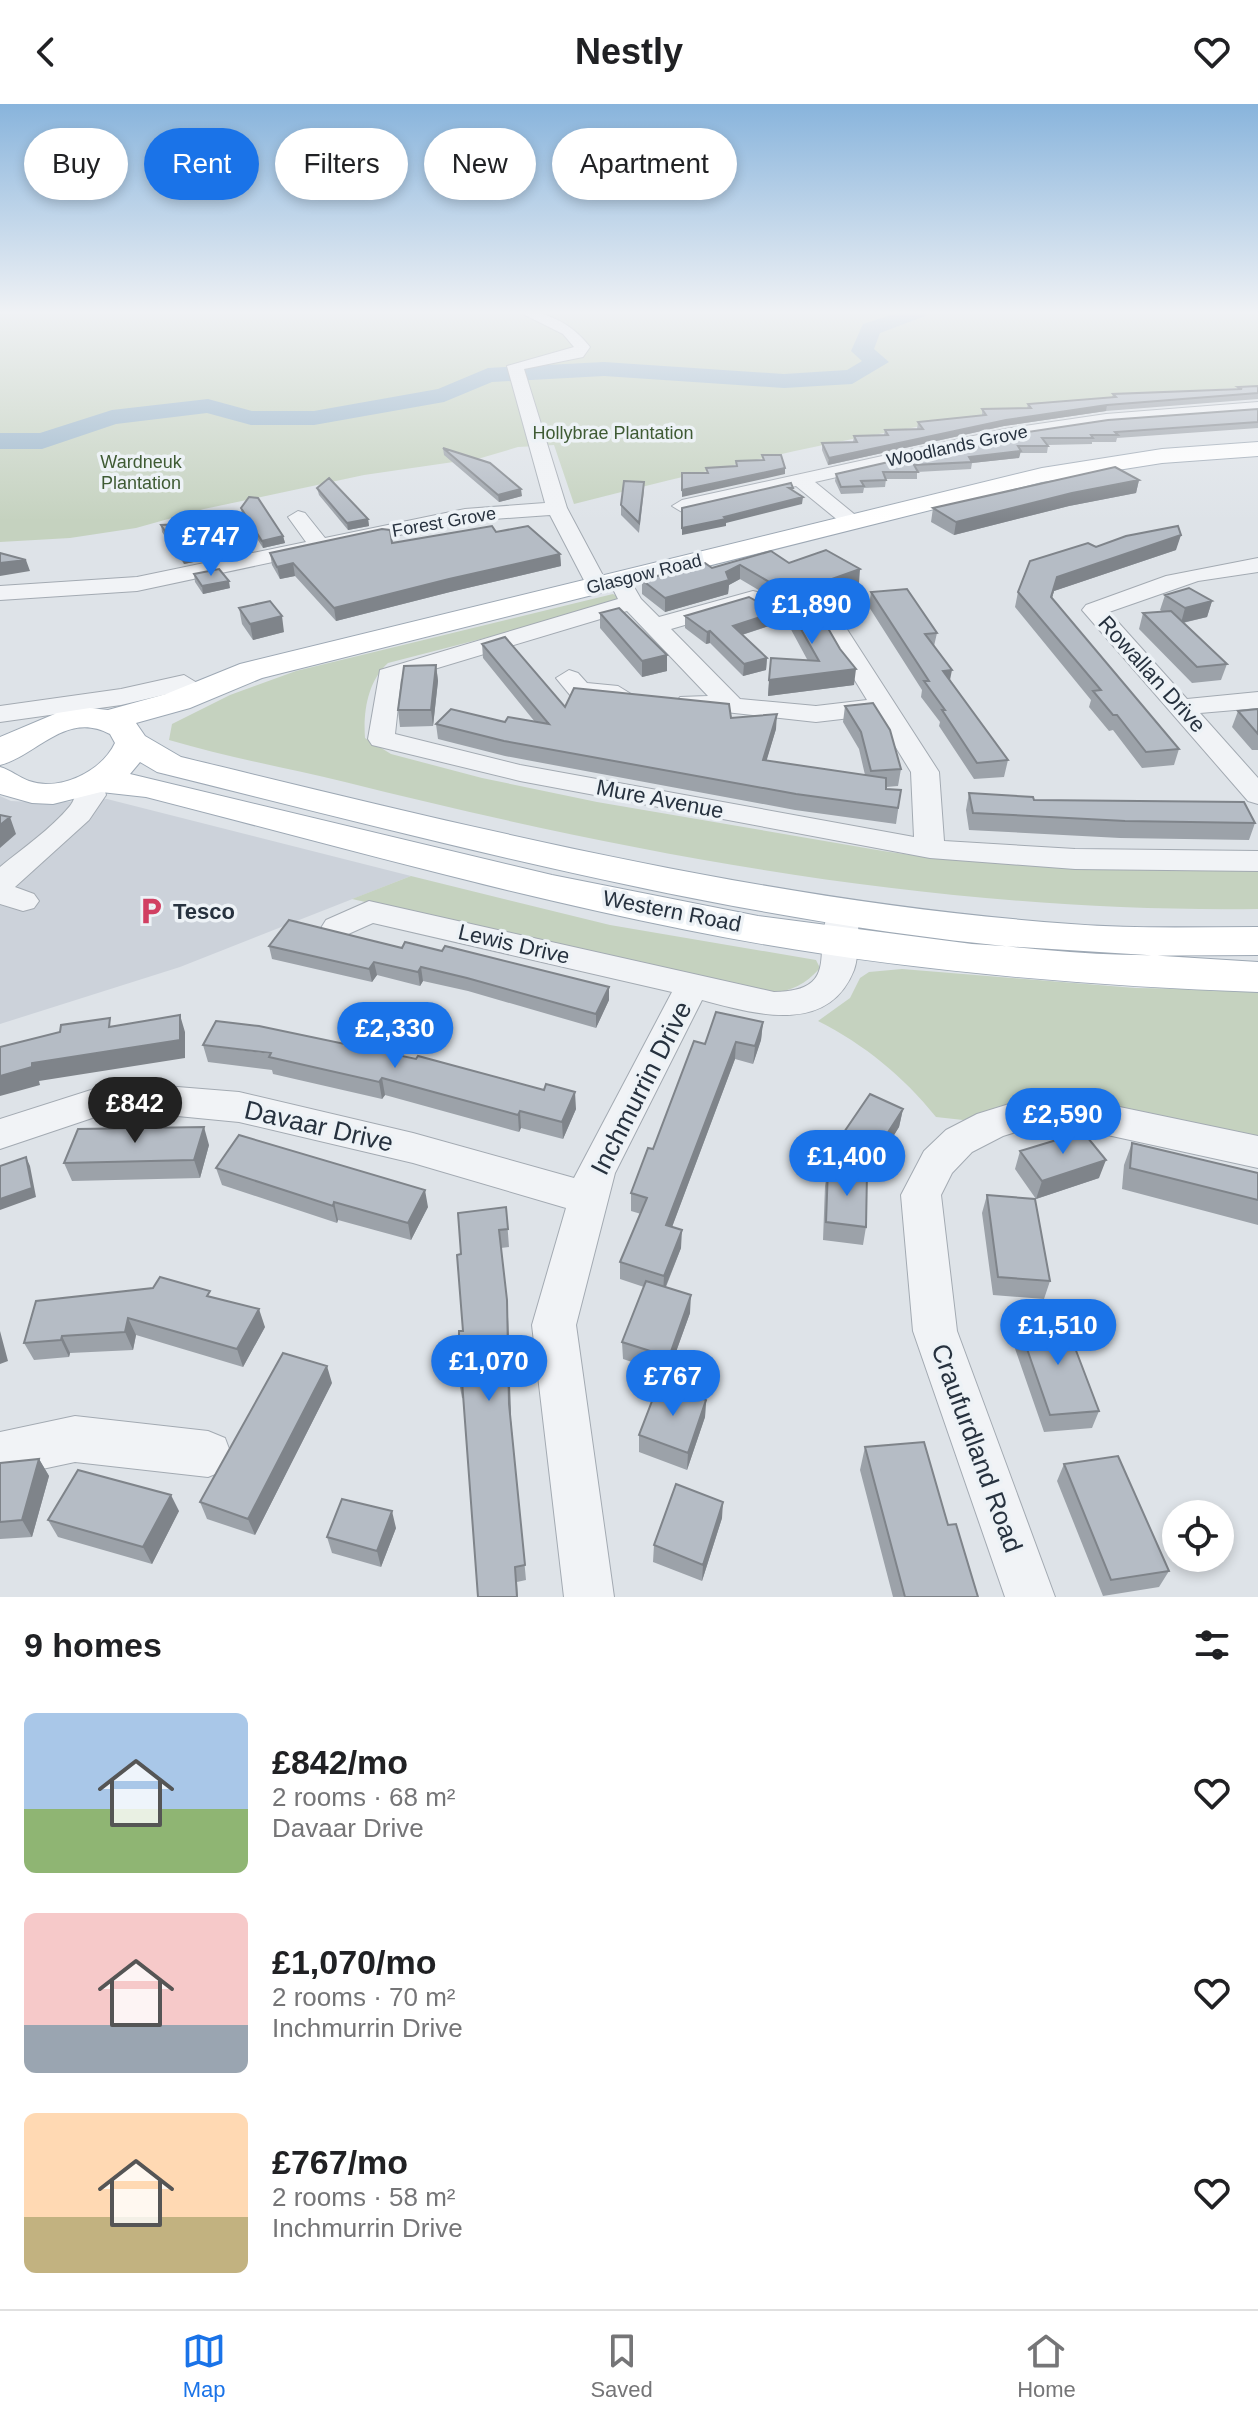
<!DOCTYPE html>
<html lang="en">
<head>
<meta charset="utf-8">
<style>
	body { margin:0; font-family:Helvetica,sans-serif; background:#f2f2f2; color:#202124; height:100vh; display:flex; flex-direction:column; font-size:30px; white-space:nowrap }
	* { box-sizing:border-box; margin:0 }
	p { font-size:26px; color:#757577 }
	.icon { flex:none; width:44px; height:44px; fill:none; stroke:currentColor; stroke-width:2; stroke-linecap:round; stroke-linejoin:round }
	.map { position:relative; height:1493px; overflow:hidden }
	.sheet { display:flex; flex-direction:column; background:#fff; flex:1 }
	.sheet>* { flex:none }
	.top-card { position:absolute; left:24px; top:24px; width:800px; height:72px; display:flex; gap:16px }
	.tools { position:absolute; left:1162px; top:1396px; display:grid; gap:16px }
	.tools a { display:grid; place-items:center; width:72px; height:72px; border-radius:50%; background:#fff; box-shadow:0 4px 12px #0003; font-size:40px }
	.price { position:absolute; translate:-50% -68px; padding:0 18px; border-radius:28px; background:#1a73e8; color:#fff; font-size:26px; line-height:52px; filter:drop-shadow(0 2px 4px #0008) }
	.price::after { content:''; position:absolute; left:50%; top:48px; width:24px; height:18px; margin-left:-12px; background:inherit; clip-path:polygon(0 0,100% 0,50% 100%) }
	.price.selected { background:#222; color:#fff }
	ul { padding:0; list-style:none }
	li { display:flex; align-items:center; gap:24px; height:200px; padding:0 24px }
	li span { display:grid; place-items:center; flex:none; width:224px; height:160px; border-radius:12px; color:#555 }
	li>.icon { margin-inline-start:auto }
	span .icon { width:96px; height:96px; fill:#fffc; stroke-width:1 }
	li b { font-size:34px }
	h2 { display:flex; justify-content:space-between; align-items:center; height:96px; padding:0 24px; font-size:34px }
	.chip { padding:0 28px; border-radius:36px; background:#fff; box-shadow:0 4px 12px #0003; font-size:28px; line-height:72px }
	.chip.selected { background:#1a73e8; color:#fff }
	header { display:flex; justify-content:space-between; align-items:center; height:104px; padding:0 24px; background:#fff; font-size:36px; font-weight:800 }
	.tabs { display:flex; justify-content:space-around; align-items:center; height:112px; border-top:2px solid #e0e0e0; background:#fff; font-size:22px; color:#757577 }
	.tabs a { display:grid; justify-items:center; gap:4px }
	.tabs .selected { color:#1a73e8 }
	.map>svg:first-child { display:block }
</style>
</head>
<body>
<header><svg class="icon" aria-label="back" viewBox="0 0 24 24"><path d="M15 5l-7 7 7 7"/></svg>Nestly<svg class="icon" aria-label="heart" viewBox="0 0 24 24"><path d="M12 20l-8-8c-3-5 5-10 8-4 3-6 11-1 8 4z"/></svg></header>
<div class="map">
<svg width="1258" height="1493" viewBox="0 0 1258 1493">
	<rect width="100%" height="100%" fill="#dee3e8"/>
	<!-- built -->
	<path fill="#ccd2da" d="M0 692 11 697 51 699 107 695 411 772 180 863 0 920Z"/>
	<!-- green -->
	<path fill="#c5d2bf" d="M0 208H1258V283C1026 293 799 342 574 400L554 341 518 343 481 354 364 371 204 405 136 424 70 434 0 438Z
		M613 490 621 495 586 508 388 559C368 577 363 607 365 634L391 650 482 674 597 698 883 747 940 755 1258 765V805C948 809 644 753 345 678 287 664 227 653 169 636L172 620 230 591 296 567Z
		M411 772 610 821 816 856 820 864C805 881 792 886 771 890L352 795Z
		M902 865 1135 884 1258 886V1039L1018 1000 963 1016 936 1013C903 972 865 941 818 917L850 894 860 874 869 868Z"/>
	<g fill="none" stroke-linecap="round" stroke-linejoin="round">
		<!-- river -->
		<path fill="#98b4c9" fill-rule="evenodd" d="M900 208H928L925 212 880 229 874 245 889 258 852 280 784 284 604 272 492 278 444 298 314 321H251L207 309 116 320 42 345H0V329H40L112 306 208 295 252 307H314L438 285 488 264 604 258 784 270 847 266 862 257 851 247 863 220Z"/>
		<defs>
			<path id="minor" d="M519 208C547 206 573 221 590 243L583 253 524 265 567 404 608 481 605 486H589L550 411 465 417 137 487 0 496V482L137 473 306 438 288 413 298 407 305 409 325 434 465 405 545 399 507 262 574 243 563 230Z
				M1258 298V308L1106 320 1005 335 815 378 859 414 862 418 852 424 845 422 796 382 682 408 672 402 682 396 1005 325 1106 310Z
				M1258 454V468L1198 477 1109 508 1187 595 1258 588V604L1200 609 1258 674V700L1248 697 1082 506 1086 501 1166 472Z
				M622 474 630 476 641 495 659 513 753 487 761 489 764 494 761 499 671 525 740 595 816 602 867 596 819 518 823 513H839L939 668 944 737 1075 745 1258 747V767L1075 765 930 754 520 677 372 641 368 635 380 566 618 495 611 481ZM627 507 708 592 680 593 676 598 680 603 816 618 876 611 911 668 914 733 520 661 395 630 401 575Z
				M569 566 578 569 587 579 618 582 631 590 618 598 570 591 556 574Z
				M184 571 212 588 208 593 199 596 180 587 121 601 0 618V602L121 585Z
				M91 671 101 673 106 691 89 716 15 783 34 790 39 797 34 804 23 807 0 800V763C23 744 51 725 70 702 78 692 74 683 81 673Z
				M369 797 774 888C846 887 808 840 832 803L843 799 854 803 859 810C857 828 860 849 854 866 828 932 755 910 702 896L615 1069 576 1221 614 1493H564L532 1221 566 1104 413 1059 239 1018 116 1006 0 1045V1015L116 978 239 988 413 1029 574 1074 672 888 373 819 337 835 326 832 321 824 326 816Z
				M1048 988 1258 1032V1064L1048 1018 1003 1032 972 1048 952 1069 941 1091 957 1227 1055 1493H1005L913 1227 901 1091 924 1047 946 1026 977 1010Z
				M75 1312 208 1327 225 1334 231 1350 225 1366 208 1373 75 1358 0 1374V1328Z"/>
			<path id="major" d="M1258 338V352L1162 359 1042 378 262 574 190 604 136 619 145 632 181 653C474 724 769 798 1071 820 1133 825 1196 823 1258 823V851C1196 851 1133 853 1070 848 760 824 458 743 157 668L140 658 130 670 552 771 758 812 972 840 1258 858V888C1066 881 875 864 687 826 505 790 326 739 146 693L101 688 53 700 32 699 0 690V663C11 666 18 673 29 677 60 688 102 667 115 639L110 630C66 606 36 652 0 661V633L57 609 90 604 108 606 166 590 240 560 1042 364 1162 345Z"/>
		</defs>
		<!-- minor casing -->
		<use href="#minor" stroke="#a3aab2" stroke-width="2"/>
		<!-- major casing -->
		<use href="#major" stroke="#9da8b4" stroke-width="2"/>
		<!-- minor -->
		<use href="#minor" fill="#f1f3f6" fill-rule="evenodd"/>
		<!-- major -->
		<use href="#major" fill="#fff" fill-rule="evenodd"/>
	</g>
	<!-- wall -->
	<path fill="#9ca2a9" d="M1258 282V295L1106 307 1004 322 828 361 822 346V339L853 338 854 332 884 331 885 326 917 325 918 318 982 312V305L1027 304 1028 300 1112 293 1113 290 1237 285 1238 283Z
		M1258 305V324L1117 334 1116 338H1092V340L1047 341 1048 342 1047 349H1020L1019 354 972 359 971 365 917 368V375H886L885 383 864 384 863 389 841 390 835 377 836 370 1007 331Z
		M443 344 522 392 499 398 444 351Z
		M1139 376 1136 389 1069 402 954 431 931 418 933 404Z
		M644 378V387L639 429 621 411V401Z
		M317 384 368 415 369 422 348 426 319 391Z
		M241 404 283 432 285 439 263 444 242 411Z
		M161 421 208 455 184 460 162 428Z
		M496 428 560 450 561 462 450 488 336 517 295 472 280 475 272 461 270 449 392 439Z
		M1096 443 1176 446 1054 487 1052 494 1179 645 1174 661 1142 664 1113 626 1109 627 1089 603 1091 596 1015 503 1018 488Z
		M789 459 859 479 812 496 854 581 768 592 771 554 808 557 788 520 789 504 740 475 729 481 728 490 665 508 642 490V476L712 464Z
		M194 470 230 484 203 490 195 478Z
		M871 488 937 529 934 542 950 577 1008 656 1004 673 974 675 939 622 940 618 921 593 922 586 869 503Z
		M1165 491 1212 497 1207 513 1183 519 1227 560 1221 576 1192 579 1139 525 1143 509 1163 508 1160 506Z
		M239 504 284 528 253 536 242 520Z
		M776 508 775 520 742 531 767 554 766 566 743 572 710 539 706 540 685 524V512Z
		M600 509 667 551V567L642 573 600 524Z
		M482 540 565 603 731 614 776 625 766 657 865 671 859 645 843 618 845 602 901 665 898 682 886 683V685L901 686 896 720 795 706 505 652 438 635 436 620 505 618H535L483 554Z
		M436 561 438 577 433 622 400 623 398 606Z
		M1258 605V646H1252L1232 623 1238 607Z
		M969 689 1034 696 1255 719 1249 736 1120 734 969 726 966 706Z
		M289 816 609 896 596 924 468 887 423 877 420 882 377 871 372 878 272 855 269 842Z
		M763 918 761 936 753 960 735 955 672 1123 681 1144 666 1183 690 1209 668 1270 623 1255 622 1238 644 1183 620 1175V1158L641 1110 631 1107V1089L705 940Z
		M203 941 544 986 576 1005 563 1035 521 1024 519 1028 385 991 382 995 273 970 272 966 208 958Z
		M903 1005 899 1023 873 1065 840 1049 842 1031Z
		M1132 1039 1258 1069V1121L1122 1085 1124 1061Z
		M209 1041 200 1074 72 1077 64 1059Z
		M1020 1047 1099 1074 1036 1095 1015 1065Z
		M216 1064 428 1103 411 1136 338 1116 337 1119 222 1081Z
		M828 1064 866 1123 863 1141 823 1136 825 1082Z
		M987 1091 1050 1177 1044 1195 993 1191 982 1109Z
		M506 1103 509 1143 501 1144 508 1213 511 1317 526 1476 517 1478 518 1493H478L464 1294H462L459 1278 463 1227 461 1150Z
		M212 1193 265 1223 243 1263 136 1231 133 1246 70 1249 69 1253 34 1256 24 1239Z
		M1018 1219 1099 1307 1092 1324 1044 1328 1012 1236Z
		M332 1279 255 1431 207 1415 200 1398Z
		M706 1296 705 1313 687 1366 639 1348V1331Z
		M865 1343 948 1421 978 1493H893L860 1366Z
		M39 1355 49 1372 32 1433 0 1435V1359Z
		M1064 1360 1169 1467 1159 1483 1103 1492 1057 1377Z
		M179 1407 152 1460 58 1433 48 1416Z
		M722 1414 702 1477 653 1458 654 1441Z
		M396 1424 381 1463 332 1449 327 1433Z"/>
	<!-- shaded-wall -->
	<path fill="#7f848a" d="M1107 301 1106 307 1004 322 828 361 829 354 1006 316Z
		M1021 347 1019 354 972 359 969 353Z
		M785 364V370L682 393V386Z
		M1139 376 1136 389 1069 402 954 431 956 418 1072 389Z
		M521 385 522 392 499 398 498 391Z
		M803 393 802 400 726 419V422L682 431V424Z
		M368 415 369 422 348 426 347 419Z
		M1181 431 1176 446 1054 487 1048 507 1057 473Z
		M283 432 285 439 263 444 262 437Z
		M206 448 208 455 184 460 182 453Z
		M560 450 561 462 450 488 336 517 334 504 449 475Z
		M26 456 30 467 0 472V459Z
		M293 459 295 472 280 475 277 463Z
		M740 461V475L729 481 728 490 665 508V494Z
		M860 465 859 479 789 505 790 490Z
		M229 477 230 484 203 490 202 482Z
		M1212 497 1207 513 1181 519 1185 504Z
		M776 508 775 520 732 534 733 522Z
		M282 512 284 528 253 536 250 520Z
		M710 527V539L706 540 707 528Z
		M667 551V567L642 573V557Z
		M767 554 766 566 743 572 744 560Z
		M436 561 438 577 433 622 431 606Z
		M856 565 854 581 768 592 769 576Z
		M952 566 949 581 943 567Z
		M777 610 776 625 762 672 763 656Z
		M10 713 16 730 0 744V721Z
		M374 858 377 871 372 878 369 865Z
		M421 863 423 877 420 882 418 868Z
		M609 883V896L596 924V910Z
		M180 911 185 928V954L39 977 40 981 0 992V972L32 959Z
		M763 918 761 936 753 960 755 942Z
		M736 938 735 955 666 1139V1121Z
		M382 974 385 991 382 995 379 978Z
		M575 988 576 1005 563 1035 562 1018Z
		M903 1005 899 1023 873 1065 876 1047Z
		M520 1007 521 1024 519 1028 518 1011Z
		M204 1023 209 1041 200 1074 194 1056Z
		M26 1053 30 1062 36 1093 0 1106V1095Z
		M1106 1056 1099 1074 1036 1095 1042 1077Z
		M425 1086 428 1103 411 1136 408 1119Z
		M334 1098 338 1116 337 1119 333 1102Z
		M682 1126 681 1144 663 1189 664 1172Z
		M691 1191 690 1209 668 1270 669 1253Z
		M507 1196 508 1213 511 1317 526 1476 509 1300Z
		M259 1205 265 1223 243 1263 237 1245Z
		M128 1214 136 1231 133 1246 125 1228Z
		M0 1227 8 1257 0 1260Z
		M62 1232 70 1249 69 1253 61 1236Z
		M327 1262 332 1279 255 1431 248 1415Z
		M706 1296 705 1313 687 1366 688 1349Z
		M39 1355 49 1372 32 1433 22 1416Z
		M171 1391 179 1407 152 1460 143 1443Z
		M723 1398 722 1414 702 1477 703 1461Z
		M392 1407 396 1424 381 1463 377 1447Z"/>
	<!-- building -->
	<path fill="#b5bcc5" stroke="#7f848a" stroke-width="2" d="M1258 282V289L1107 301 1006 316 829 354 822 339 857 338 854 332 888 331 885 326 923 325 918 318 986 311 982 305 1031 304 1028 300 1116 293 1113 290 1242 285 1238 283Z
		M1258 305V318L1115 328 1118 331H1091L1093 334H1042L1048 342H1018L1021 347 969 353 972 358 914 361 918 368H883L886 376 861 377 864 382 841 383 836 370 1007 331 1108 316Z
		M443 344 490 359 521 385 498 391Z
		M762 351H781L785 364 682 386V369H708L706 364 737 362 736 357 764 356Z
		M1115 363 1139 376 1072 389 956 418 933 404Z
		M329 374 368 415 347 419 317 384Z
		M624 377 644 378 639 419 621 401Z
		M791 379 793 384H789L803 393 724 413 726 415 682 424V404Z
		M249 393 258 394 283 432 262 437 241 404Z
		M185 420 206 448 182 453 161 421Z
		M492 422 496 428 528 422 560 450 449 475 334 504 293 459 277 463 270 449 382 425 390 426 392 439Z
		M1178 422 1181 431 1057 473 1051 493 1179 645 1146 648 1117 611H1113L1093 587 1101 586 1018 488 1030 457 1088 439 1096 443 1126 432Z
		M826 446 860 465 790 490 740 461 726 468 729 476 665 494 642 476 705 459 712 464 771 447 789 459Z
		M0 449 26 456 0 459Z
		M219 465 229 477 202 482 194 470Z
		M1189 484 1212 497 1185 504 1165 491Z
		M907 485 937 529 925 530 952 566 943 567 1008 656 977 659 942 606H945L924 577H929L871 488Z
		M749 493 776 508 733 522 767 554 744 560 710 527 707 528 685 512Z
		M810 493 840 545 856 565 769 576 771 554 819 557 789 504 794 495Z
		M270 497 282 512 250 520 239 504Z
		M619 504 667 551 642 557 600 509Z
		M1171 507 1227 560 1197 563 1143 509Z
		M505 533 565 603 574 584 729 600 731 614 777 610 763 656 886 674V685L901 686 898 704 796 690 504 637 436 620 451 605 505 618 508 613 549 620 482 540Z
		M436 561 431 606H398L404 562Z
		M873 599 890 626 901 665 871 667 861 628 845 602Z
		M1258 605V630L1238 607Z
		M969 689 1033 693 1034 696 1244 698 1255 719 1125 717 973 709Z
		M0 711 10 713 0 721Z
		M289 816 402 844 405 838 442 847 445 842 609 883 596 910 467 874 421 863 418 868 374 858 369 865 269 842Z
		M716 908 763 918 755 942 736 938 666 1121 682 1126 664 1172 620 1158 647 1094 631 1089 648 1044 653 1045 694 937 705 940Z
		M180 911V936L32 959V963L0 972V943L60 928 61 921 110 914 109 923Z
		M216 917 259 922 416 955 418 952 544 986 546 980 575 988 562 1018 520 1007 518 1011 382 974 379 978 269 953 271 949 203 941Z
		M870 990 903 1005 876 1047 842 1031Z
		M204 1023 194 1056 64 1059 78 1025Z
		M1083 1028 1106 1056 1042 1077 1020 1047Z
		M239 1031 425 1086 408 1119 334 1098 333 1102 216 1064Z
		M1132 1039 1258 1069V1096L1130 1064Z
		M26 1053 32 1084 0 1095V1062Z
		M828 1064 867 1069 866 1123 826 1118Z
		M987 1091 1035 1095 1050 1177 998 1173Z
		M506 1103 508 1125 499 1126 507 1196 509 1300 525 1461 515 1463 517 1493H478L462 1277 459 1278V1227H463L457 1151 461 1150 458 1109Z
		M160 1173 210 1187 207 1192 259 1205 237 1245 128 1214 125 1228 62 1232 61 1236 24 1239 36 1197 153 1184Z
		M646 1177 691 1191 669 1253 622 1238Z
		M1064 1215 1099 1307 1050 1311 1018 1219Z
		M283 1249 327 1262 248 1415 200 1398Z
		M659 1279 706 1296 688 1349 639 1331Z
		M924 1338 948 1421 956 1420 978 1493H905L865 1343Z
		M1118 1352 1169 1467 1111 1476 1064 1360Z
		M39 1355 22 1416 0 1418V1359Z
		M78 1366 171 1391 143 1443 48 1416Z
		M676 1380 723 1398 703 1461 654 1441Z
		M342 1395 392 1407 377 1447 327 1433Z"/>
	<!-- sky -->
	<linearGradient id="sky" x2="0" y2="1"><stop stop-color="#88b4dc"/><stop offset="0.5" stop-color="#f0f2f5"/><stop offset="1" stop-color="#f0f2f5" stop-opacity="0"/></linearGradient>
	<rect width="1258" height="417" fill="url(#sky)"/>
	<!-- icons -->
	<defs>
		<symbol id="parking-bare" viewBox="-9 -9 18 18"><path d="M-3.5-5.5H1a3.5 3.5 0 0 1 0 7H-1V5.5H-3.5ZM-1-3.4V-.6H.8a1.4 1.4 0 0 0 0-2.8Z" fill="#d13f62" stroke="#edf2f6" stroke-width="2.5" paint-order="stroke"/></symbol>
	</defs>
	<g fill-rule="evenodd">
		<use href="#parking-bare" x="131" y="787" width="40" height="40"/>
	</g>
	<g text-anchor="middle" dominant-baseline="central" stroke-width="7" stroke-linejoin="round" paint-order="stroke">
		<!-- far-park labels -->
		<g font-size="18" fill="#3f5b34" stroke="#edf2f6">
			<text x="613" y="329">Hollybrae Plantation</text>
			<text x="141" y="358">Wardneuk<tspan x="141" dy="21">Plantation</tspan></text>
		</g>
		<!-- far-street labels -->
		<g font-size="18" fill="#27323f" stroke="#edf2f6">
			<text transform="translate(957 342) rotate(-12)">Woodlands Grove</text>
			<text transform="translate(444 418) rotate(-10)">Forest Grove</text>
			<text transform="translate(644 470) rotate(-14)">Glasgow Road</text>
		</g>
		<!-- street labels -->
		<g font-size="22" fill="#27323f" stroke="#edf2f6">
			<text transform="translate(1152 570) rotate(48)">Rowallan Drive</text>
			<text transform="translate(660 695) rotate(11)">Mure Avenue</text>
			<text transform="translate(672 807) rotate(11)">Western Road</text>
			<text transform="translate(514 840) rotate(13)">Lewis Drive</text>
		</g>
		<!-- poi labels -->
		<g font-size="22" font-weight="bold" fill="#27323f" stroke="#edf2f6" text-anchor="start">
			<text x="173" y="807">Tesco</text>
		</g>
		<!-- near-street labels -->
		<g font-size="26" fill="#27323f" stroke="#edf2f6">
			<text transform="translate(641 984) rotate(-63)">Inchmurrin Drive</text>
			<text transform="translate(319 1022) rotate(13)">Davaar Drive</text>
			<text transform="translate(977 1344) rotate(70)">Craufurdland Road</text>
		</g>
	</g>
</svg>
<div class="tools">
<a><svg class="icon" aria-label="locate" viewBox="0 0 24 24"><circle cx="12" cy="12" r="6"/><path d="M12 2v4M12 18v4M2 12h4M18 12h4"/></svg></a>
</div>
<b class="price" style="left:211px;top:474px">£747</b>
<b class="price" style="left:812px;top:542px">£1,890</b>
<b class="price" style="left:395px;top:966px">£2,330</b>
<b class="price selected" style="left:135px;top:1041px">£842</b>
<b class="price" style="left:1063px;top:1052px">£2,590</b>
<b class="price" style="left:847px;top:1094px">£1,400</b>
<b class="price" style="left:1058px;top:1263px">£1,510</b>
<b class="price" style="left:489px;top:1299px">£1,070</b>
<b class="price" style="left:673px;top:1314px">£767</b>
<div class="top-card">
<a class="chip">Buy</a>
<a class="chip selected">Rent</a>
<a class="chip">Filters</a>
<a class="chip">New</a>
<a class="chip">Apartment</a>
</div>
</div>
<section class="sheet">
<h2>9 homes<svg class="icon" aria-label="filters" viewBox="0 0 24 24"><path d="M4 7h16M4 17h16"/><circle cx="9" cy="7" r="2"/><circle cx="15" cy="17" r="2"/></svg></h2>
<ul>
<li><span style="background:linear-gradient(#a9c7e8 60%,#8fb573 0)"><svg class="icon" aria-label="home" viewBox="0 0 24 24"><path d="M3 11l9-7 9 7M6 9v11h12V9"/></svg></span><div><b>£842/mo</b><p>2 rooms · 68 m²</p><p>Davaar Drive</p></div><svg class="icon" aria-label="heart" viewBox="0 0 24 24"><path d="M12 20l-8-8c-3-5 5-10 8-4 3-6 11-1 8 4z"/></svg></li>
<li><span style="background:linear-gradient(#f6c9c9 70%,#9aa5b1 0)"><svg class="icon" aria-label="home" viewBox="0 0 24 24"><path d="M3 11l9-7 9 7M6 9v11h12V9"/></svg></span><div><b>£1,070/mo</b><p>2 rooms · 70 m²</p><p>Inchmurrin Drive</p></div><svg class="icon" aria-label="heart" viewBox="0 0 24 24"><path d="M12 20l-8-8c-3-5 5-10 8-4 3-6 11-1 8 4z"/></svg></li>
<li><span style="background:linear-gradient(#ffd9b3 65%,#c2b280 0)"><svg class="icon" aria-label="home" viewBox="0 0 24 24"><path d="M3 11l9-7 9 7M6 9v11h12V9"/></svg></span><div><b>£767/mo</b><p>2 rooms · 58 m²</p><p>Inchmurrin Drive</p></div><svg class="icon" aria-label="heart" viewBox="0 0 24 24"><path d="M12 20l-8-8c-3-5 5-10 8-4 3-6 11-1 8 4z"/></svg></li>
</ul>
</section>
<nav class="tabs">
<a class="selected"><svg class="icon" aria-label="map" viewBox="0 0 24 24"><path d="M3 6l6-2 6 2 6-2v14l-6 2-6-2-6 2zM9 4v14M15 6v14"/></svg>Map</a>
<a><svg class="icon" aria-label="saved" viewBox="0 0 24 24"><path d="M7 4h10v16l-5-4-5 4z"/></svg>Saved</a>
<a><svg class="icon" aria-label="home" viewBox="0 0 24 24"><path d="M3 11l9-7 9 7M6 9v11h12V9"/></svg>Home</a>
</nav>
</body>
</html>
